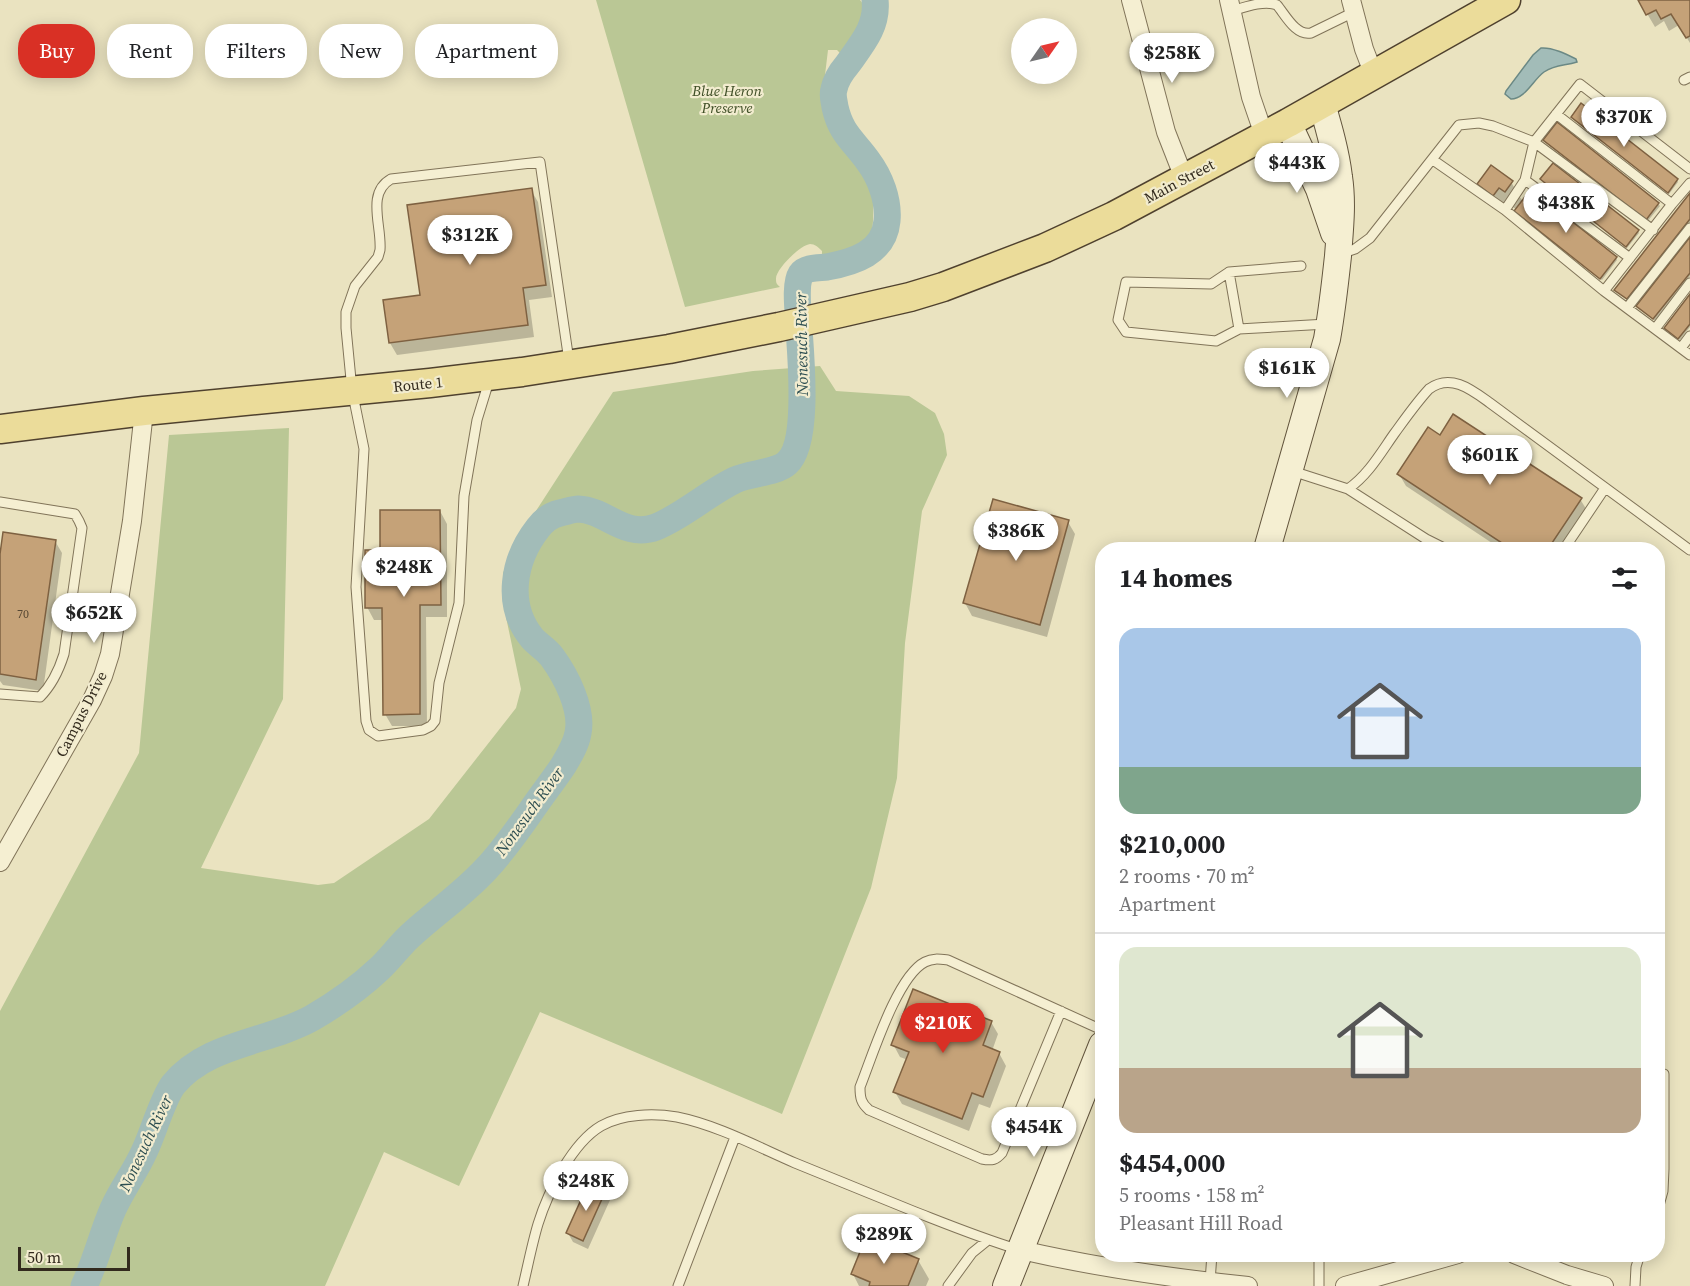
<!DOCTYPE html>
<html lang="en">
<head>
<meta charset="utf-8">
<style>
	body { margin:0; font-family:"Source Serif 4",serif; background:#f2f2f2; color:#202124; height:100vh; display:flex; flex-direction:column; font-size:22px; white-space:nowrap }
	* { box-sizing:border-box; margin:0 }
	p { font-size:20px; color:#757577 }
	.icon { flex:none; width:33px; height:33px; fill:none; stroke:currentColor; stroke-width:2; stroke-linecap:round; stroke-linejoin:round }
	.map { position:relative; flex:1; overflow:hidden }
	.sheet { position:absolute; left:1095px; top:542px; width:570px; height:720px; display:flex; flex-direction:column; background:#fff; border-radius:24px; box-shadow:0 3px 15px #0003 }
	.sheet>* { flex:none }
	.hud { position:absolute; left:18px; top:24px; width:570px; height:54px; display:flex; gap:12px }
	.needle { width:39px; rotate:56deg }
	.buttons { position:absolute; left:1011px; top:18px; display:grid; gap:12px }
	.buttons a { display:grid; place-items:center; width:66px; height:66px; border-radius:50%; background:#fff; box-shadow:0 3px 15px #0003; font-size:30px }
	.scale { position:absolute; left:18px; bottom:15px; width:112px; box-sizing:border-box; padding-left:6px; border:3px solid #322a1d; border-top:0; font-size:16px; line-height:21px; white-space:nowrap; color:#322a1d; -webkit-text-stroke:4px #f2eccf; paint-order:stroke }
	.price { position:absolute; translate:-50% -51px; padding:0 14px; border-radius:21px; background:#fff; color:#222; font-size:20px; line-height:39px; filter:drop-shadow(0 2px 3px #0008) }
	.price::after { content:''; position:absolute; left:50%; top:36px; width:18px; height:14px; margin-left:-9px; background:inherit; clip-path:polygon(0 0,100% 0,50% 100%) }
	.price.active { background:#d93025; color:#fff }
	ul { padding:0; list-style:none }
	li { display:grid; align-content:center; gap:12px; height:318px; padding:0 24px }
	li+li { border-top:2px solid #e0e0e0 }
	li span { display:grid; place-items:center; height:186px; border-radius:18px; color:#555 }
	li>.icon { margin-inline-start:auto }
	span .icon { width:108px; height:108px; fill:#fffc; stroke-width:1 }
	li b { font-size:26px }
	h2 { display:flex; justify-content:space-between; align-items:center; height:72px; padding:0 24px; font-size:26px }
	.chip { padding:0 21px; border-radius:24px; background:#fff; box-shadow:0 3px 15px #0003; font-size:21px; line-height:54px }
	.chip.active { background:#d93025; color:#fff }
	.map>svg:first-child { display:block }
</style>
</head>
<body>
<div class="map">
<svg width="1690" height="1286" viewBox="0 0 1690 1286">
	<rect width="100%" height="100%" fill="#eae3c0"/>
	<!-- green -->
	<path fill="#bac795" d="M596 0H860C876 20 861 34 850 52L842 55 837 50H828L825 75 829 105 825 117C828 134 845 142 857 155 862 160 863 165 866 171 875 191 873 199 873 221 872 236 869 248 853 254L852 251H847L841 257 826 263 822 261V251C818 247 815 244 810 244 800 245 775 270 776 279 776 284 777 284 780 287L685 307Z
		M820 366 836 391 909 396 935 413 944 434 947 455 922 511 905 643 897 778 871 888 782 1114 540 1012 459 1186 384 1152 325 1286H0V1011L139 753 169 435 289 428 283 699 201 868 318 885 334 883 429 819 516 708 521 689 506 617 503 573 521 534 613 392 753 371Z"/>
	<!-- water -->
	<path fill="#a2bcb8" stroke="#6b8985" stroke-width="1.5" d="M1541 48C1552 47 1566 54 1576 59L1577 62C1564 66 1556 64 1544 72 1533 80 1525 99 1511 99L1505 94 1506 91 1533 55Z"/>
	<!-- shadow -->
	<path fill="#0003" d="M1639 0H1690V43L1679 25 1669 31 1664 21 1655 27Z
		M1574 119 1677 180 1678 182 1669 194Z
		M1546 142 1658 204 1660 206 1647 222Z
		M1541 180 1638 231 1639 233 1627 248Z
		M1511 182 1523 202 1616 258 1617 260 1602 280 1517 214V210L1510 205 1490 203 1479 184Z
		M531 190 538 202 552 297 529 300 534 337 397 355 390 343 384 302 421 297Z
		M1690 195V222L1628 301 1617 292Z
		M1690 239V276L1655 321 1639 308Z
		M1690 297V327L1680 340 1667 330Z
		M1440 437 1580 499 1588 512 1563 549H1501L1406 486 1399 474Z
		M440 511 447 524V617H426L427 726H392L385 714 384 620H374L367 607Z
		M1068 522 1075 534 1047 637 972 616 965 603Z
		M55 541 62 553 43 691 3 685 0 681V565Z
		M991 1022 998 1034 992 1051 999 1053 1006 1066 990 1108 979 1104 969 1131 902 1104 895 1092 908 1060 900 1057 893 1044Z
		M605 1191 610 1200 588 1249 573 1242 568 1233Z
		M918 1260 929 1279 926 1286H859L853 1274Z"/>
	<g fill="none" stroke-linecap="round" stroke-linejoin="round">
		<!-- river -->
		<path stroke="#a2bcb8" stroke-width="27" d="M84 1286C96 1261 102 1234 113 1209 122 1189 135 1172 144 1152 153 1134 162 1100 173 1085 207 1043 267 1043 312 1018 336 1004 359 988 379 969 390 959 399 946 410 936 435 913 463 894 486 869 503 851 517 831 531 811 541 796 553 781 563 766 569 756 576 745 578 733 583 709 566 676 552 657 546 649 538 645 532 638 505 605 513 560 538 528 544 520 551 515 560 513 565 512 574 509 578 509 607 510 624 539 656 527 685 515 708 493 735 480 750 473 776 473 787 463 809 444 801 358 799 329 799 316 794 285 801 274 806 267 819 268 827 267 854 262 884 253 887 221 889 200 880 177 868 161 853 140 841 134 835 107 834 99 832 96 834 89 836 80 841 72 847 65 862 44 878 26 875 0"/>
	</g>
	<!-- building -->
	<path fill="#c5a278" stroke="#7e6141" stroke-width="1.5" d="M1638 0H1690V36L1686 38 1671 14 1661 19 1656 10 1646 15Z
		M1581 103 1678 179 1668 193 1571 117Z
		M1557 122 1659 203 1646 220 1543 140Z
		M1553 163 1639 230 1626 247 1540 179Z
		M1491 165 1513 181 1505 192 1499 188 1493 196 1477 184Z
		M532 188 546 285 523 288 528 325 389 343 383 300 420 295 407 205Z
		M1531 189 1617 257 1600 279 1514 211Z
		M1690 193V219L1627 299 1614 290Z
		M1690 237V273L1653 319 1636 306Z
		M1690 294V324L1678 339 1664 328Z
		M1453 414 1582 498 1548 549H1511L1397 474 1428 427 1440 435Z
		M993 499 1069 520 1040 625 963 603Z
		M380 510H440L441 605H420V714L383 715 382 608H365V550H380Z
		M3 532 56 540 36 680 0 674V554Z
		M913 989 992 1021 983 1045 1000 1052 983 1097 972 1093 962 1119 893 1092 909 1052 891 1045Z
		M589 1182 606 1190 583 1241 566 1233Z
		M866 1237 919 1259 908 1286H869L870 1282 851 1274Z"/>
	<g fill="none" stroke-linecap="round" stroke-linejoin="round">
		<defs>
			<path id="lane" d="M1232 11C1245 7 1264 0 1277 5 1286 16 1296 36 1311 33L1354 12
				M1684 80 1690 77
				M1556 114 1672 204 1604 291
				M1525 180 1630 258
				M1672 204 1690 183
				M1505 210 1604 291 1690 355
				M1653 230 1534 142 1580 84 1690 169
				M1340 254 1355 249 1370 238 1459 125 1479 123 1493 126 1534 142 1525 180 1505 210 1433 160
				M1229 272 1211 284 1126 282 1118 320 1126 332 1216 341 1239 329 1327 324
				M1627 308 1690 228
				M1239 329 1229 272 1301 266
				M1655 329 1690 283
				M1681 348 1690 336
				M489 381 477 420 464 496 459 603 439 683 435 721 431 726 423 730 378 736 369 730 366 721 356 587 364 449 352 390 346 328V312L355 286 378 257 380 250C382 226 366 193 391 179L540 162 569 361
				M1292 471 1348 489C1368 475 1380 454 1394 434 1405 419 1416 403 1429 389 1451 373 1472 390 1490 403L1690 550
				M1348 489 1426 539 1446 549
				M0 502 75 514 79 521 82 528 64 654C59 670 52 685 40 697L0 694
				M1564 549 1605 488
				M1061 1011 1002 1153C996 1160 992 1161 982 1159L869 1110C861 1103 860 1098 860 1087 872 1057 897 976 925 962 933 958 939 959 948 960L1102 1030
				M1658 1209 1663 1191 1664 1169V1074
				M1319 1254V1286
				M1210 1282 1212 1254
				M523 1286C528 1265 532 1244 538 1224 548 1192 572 1143 601 1126 622 1114 653 1113 677 1117 717 1125 758 1147 795 1163 834 1179 874 1195 913 1211 949 1225 983 1239 1020 1250
				M678 1286 735 1137
				M948 1286 972 1253 988 1240
				M1635 1286 1636 1267 1640 1254"/>
			<path id="street" d="M1131 0 1166 132 1184 178
				M1229 0 1251 97 1264 135
				M1351 0 1364 49 1374 75
				M0 862 92 700 103 676 110 654 132 521 144 411
				M1021 1250C1095 1267 1171 1278 1248 1286
				M1514 1254 1567 1275 1604 1286
				M1345 1286 1458 1254"/>
			<path id="secondary" d="M1288 123 1319 189 1334 233
				M1267 549 1327 339C1332 311 1335 284 1338 256 1340 229 1343 203 1339 177 1336 152 1329 128 1322 104
				M1006 1286 1102 1045"/>
			<path id="primary" d="M0 429 144 411 430 383 522 372 669 349 779 327 910 297 943 287 1045 248 1114 216 1288 123 1506 0"/>
		</defs>
		<!-- lane casing -->
		<use href="#lane" stroke="#817459" stroke-width="11"/>
		<!-- street casing -->
		<use href="#street" stroke="#817459" stroke-width="20"/>
		<!-- secondary casing -->
		<use href="#secondary" stroke="#63553d" stroke-width="28"/>
		<!-- primary casing -->
		<use href="#primary" stroke="#4f412e" stroke-width="31"/>
		<!-- lane -->
		<use href="#lane" stroke="#f5efd2" stroke-width="9"/>
		<!-- street -->
		<use href="#street" stroke="#f5efd2" stroke-width="18"/>
		<!-- secondary -->
		<use href="#secondary" stroke="#f5efd2" stroke-width="26"/>
		<!-- primary -->
		<use href="#primary" stroke="#ebdc9a" stroke-width="28"/>
	</g>
	<g text-anchor="middle" dominant-baseline="central" stroke-width="4.5" stroke-linejoin="round" paint-order="stroke">
		<!-- number labels -->
		<g font-size="12" fill="#574834">
			<text x="23" y="614">70</text>
		</g>
		<!-- park labels -->
		<g font-size="15" font-style="italic" fill="#3e4d25" stroke="#f2eccf">
			<text x="727" y="90">Blue Heron<tspan x="727" dy="17">Preserve</tspan></text>
		</g>
		<!-- street labels -->
		<g font-size="15" fill="#322a1d" stroke="#f2eccf">
			<text transform="translate(1179 181) rotate(-28)">Main Street</text>
			<text transform="translate(418 384) rotate(-6)">Route 1</text>
			<text transform="translate(81 714) rotate(-63)">Campus Drive</text>
		</g>
		<!-- water labels -->
		<g font-size="16" font-style="italic" fill="#2d4e51" stroke="#f2eccf">
			<text transform="translate(801 344) rotate(-91)">Nonesuch River</text>
			<text transform="translate(529 811) rotate(-54)">Nonesuch River</text>
			<text transform="translate(145 1143) rotate(-65)">Nonesuch River</text>
		</g>
	</g>
</svg>
<div class="buttons">
<a><svg class="needle" viewBox="-14 -14 28 28"><path d="M0-13l5 13h-10z" fill="#e53935"/><path d="M0 13l5-13h-10z" fill="#757577"/></svg></a>
</div>
<div class="scale">50 m</div>
<b class="price" style="left:1172px;top:84px">$258K</b>
<b class="price" style="left:1624px;top:148px">$370K</b>
<b class="price" style="left:1297px;top:194px">$443K</b>
<b class="price" style="left:1566px;top:234px">$438K</b>
<b class="price" style="left:470px;top:266px">$312K</b>
<b class="price" style="left:1287px;top:399px">$161K</b>
<b class="price" style="left:1490px;top:486px">$601K</b>
<b class="price" style="left:1016px;top:562px">$386K</b>
<b class="price" style="left:404px;top:598px">$248K</b>
<b class="price" style="left:94px;top:644px">$652K</b>
<b class="price active" style="left:943px;top:1054px">$210K</b>
<b class="price" style="left:1034px;top:1158px">$454K</b>
<b class="price" style="left:586px;top:1212px">$248K</b>
<b class="price" style="left:884px;top:1265px">$289K</b>
<div class="hud">
<a class="chip active">Buy</a>
<a class="chip">Rent</a>
<a class="chip">Filters</a>
<a class="chip">New</a>
<a class="chip">Apartment</a>
</div>
<section class="sheet">
<h2>14 homes<svg class="icon" aria-label="filters" viewBox="0 0 24 24"><path d="M4 7h16M4 17h16"/><circle cx="9" cy="7" r="2"/><circle cx="15" cy="17" r="2"/></svg></h2>
<ul>
<li><span style="background:linear-gradient(#a9c7e8 75%,#7fa58c 0)"><svg class="icon" aria-label="home" viewBox="0 0 24 24"><path d="M3 11l9-7 9 7M6 9v11h12V9"/></svg></span><div><b>$210,000</b><p>2 rooms · 70 m²</p><p>Apartment</p></div></li>
<li><span style="background:linear-gradient(#dfe7d0 65%,#b9a48a 0)"><svg class="icon" aria-label="home" viewBox="0 0 24 24"><path d="M3 11l9-7 9 7M6 9v11h12V9"/></svg></span><div><b>$454,000</b><p>5 rooms · 158 m²</p><p>Pleasant Hill Road</p></div></li>
</ul>
</section>
</div>
</body>
</html>
